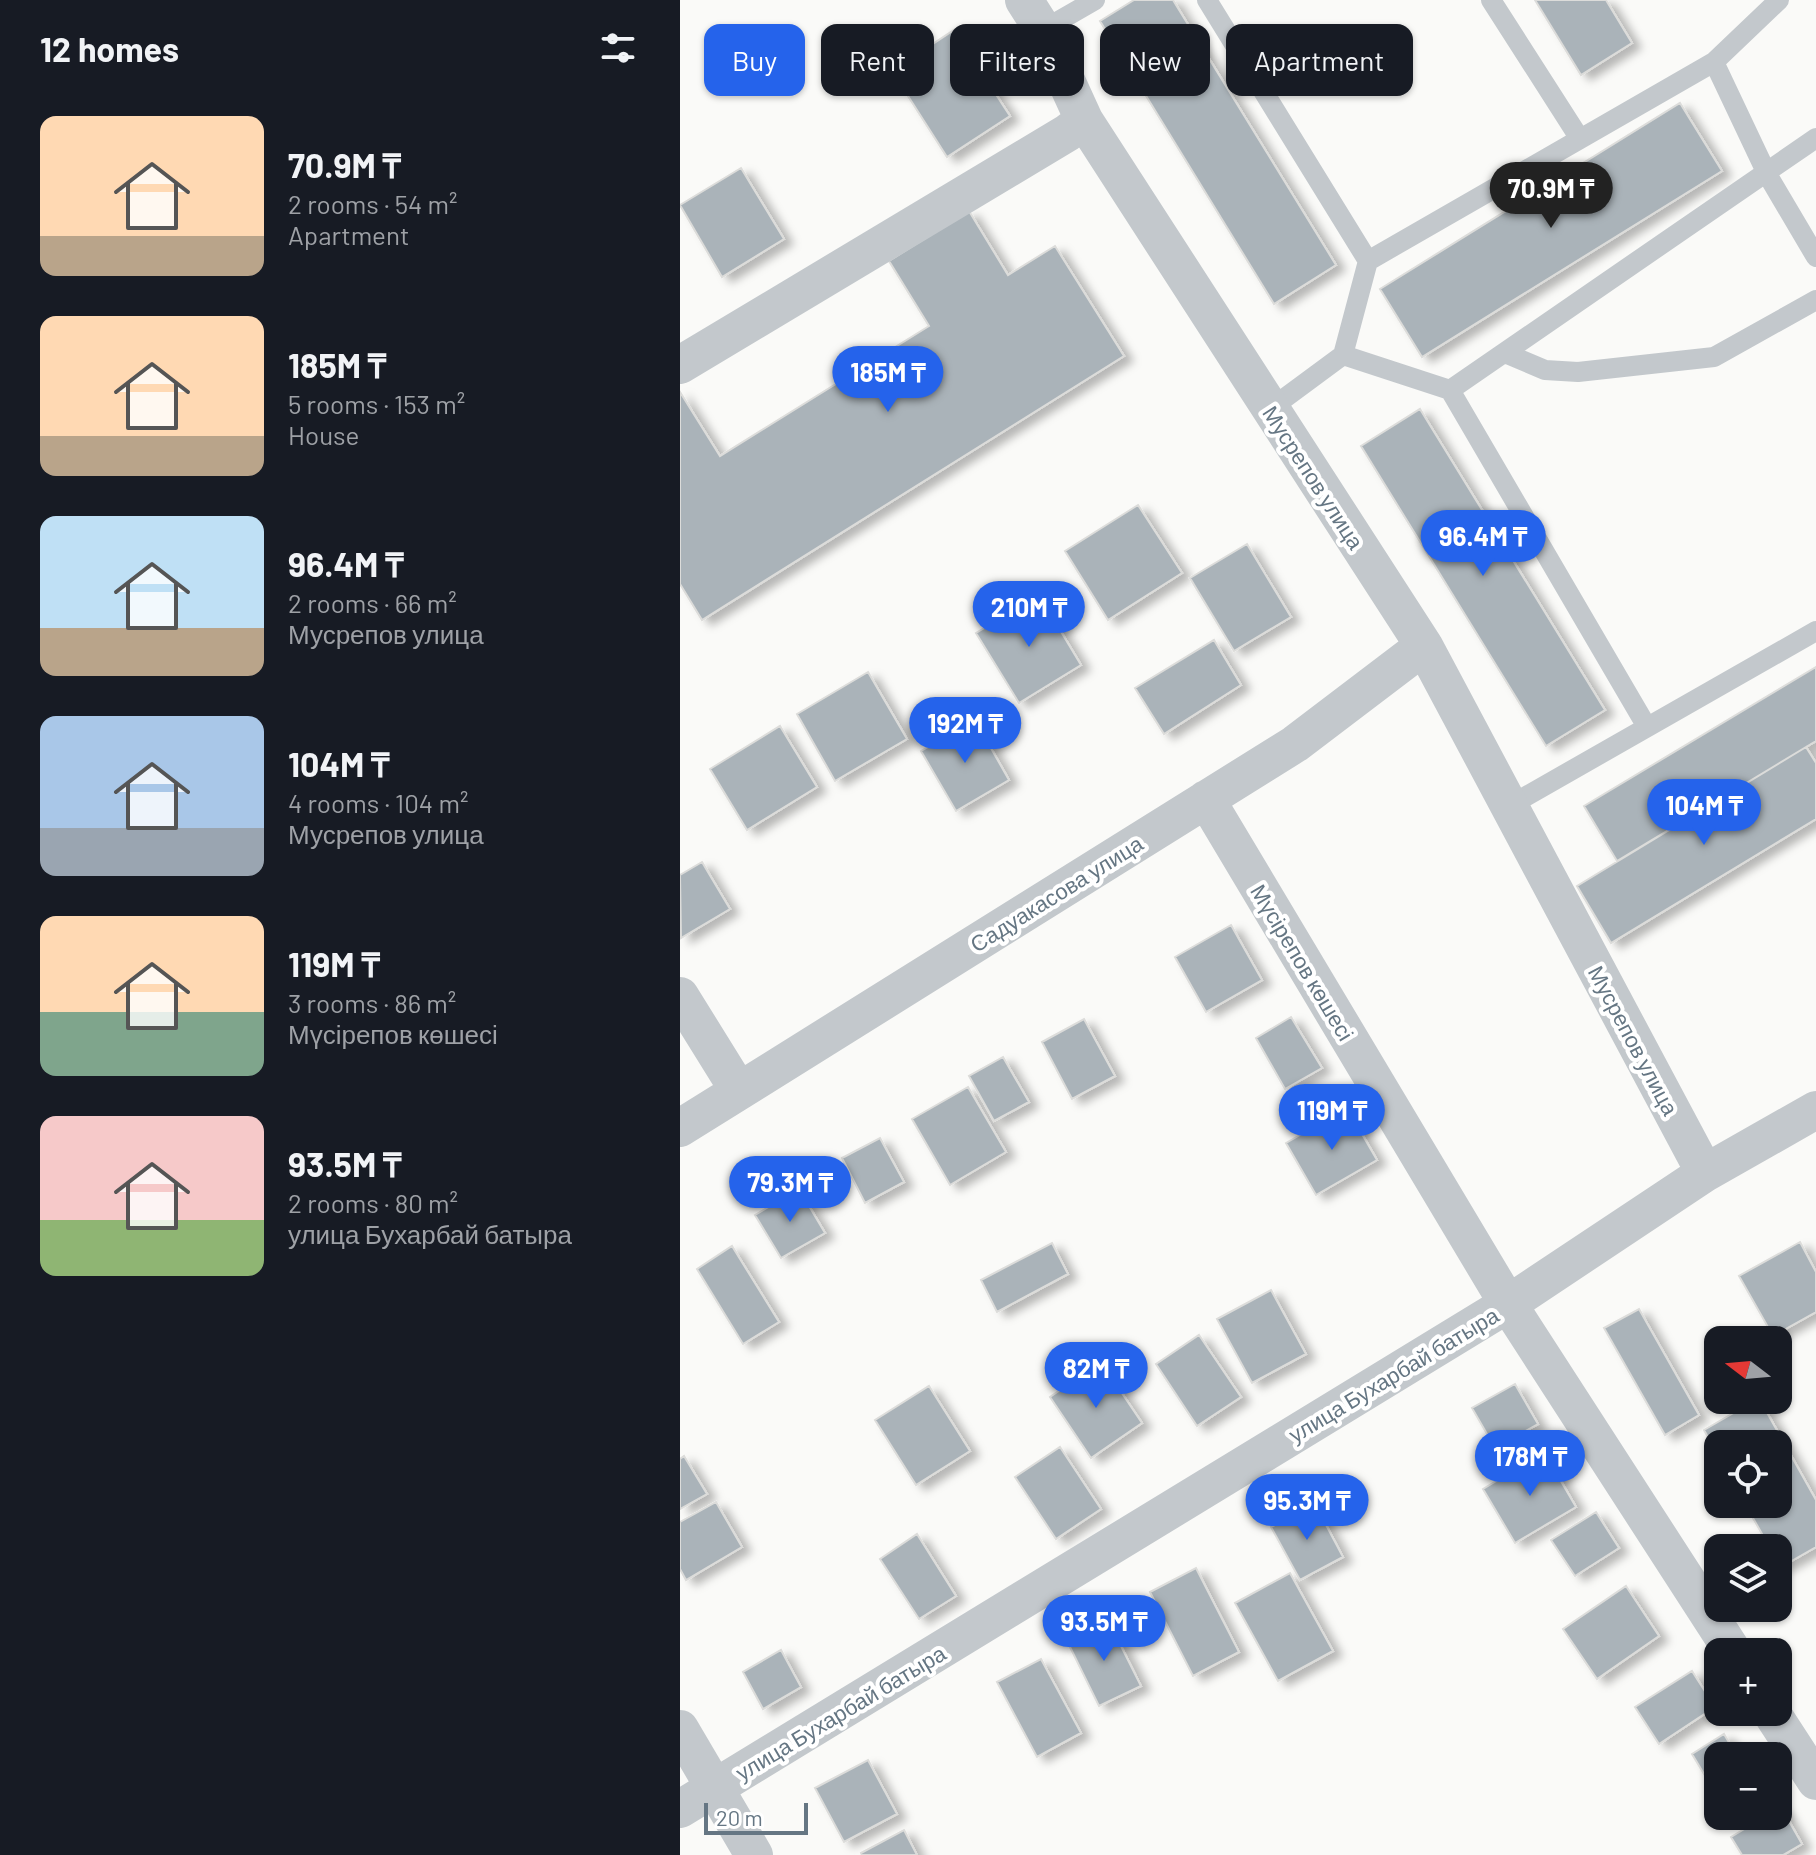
<!DOCTYPE html>
<html lang="en">
<head>
<meta charset="utf-8">
<style>
	body { margin:0; font-family:Barlow,sans-serif; background:#20242c; color:#f1f3f6; height:100vh; display:flex; flex-direction:column; font-size:30px; white-space:nowrap }
	* { box-sizing:border-box; margin:0 }
	p { font-size:26px; color:#9ea1a6 }
	.icon { flex:none; width:44px; height:44px; fill:none; stroke:currentColor; stroke-width:2; stroke-linecap:round; stroke-linejoin:round }
	.map { position:relative; flex:1; overflow:hidden }
	.side { display:flex; flex-direction:column; background:#171b24; width:680px }
	.side>* { flex:none }
	.hud { position:absolute; left:24px; top:24px; width:760px; height:72px; display:flex; gap:16px }
	.needle { width:52px; rotate:286deg }
	.controls { position:absolute; left:1024px; top:1326px; display:grid; gap:16px }
	.controls a { display:grid; place-items:center; width:88px; height:88px; border-radius:16px; background:#171b24; box-shadow:0 2px 6px #0004; font-size:40px }
	.scale { position:absolute; left:24px; bottom:20px; width:104px; box-sizing:border-box; padding-left:8px; border:4px solid #657683; border-top:0; font-size:22px; line-height:28px; white-space:nowrap; color:#657683; -webkit-text-stroke:6px #fff; paint-order:stroke }
	.price { position:absolute; translate:-50% -68px; padding:0 18px; border-radius:28px; background:#2563eb; color:#fff; font-size:26px; line-height:52px; filter:drop-shadow(0 2px 4px #0008) }
	.price::after { content:''; position:absolute; left:50%; top:48px; width:24px; height:18px; margin-left:-12px; background:inherit; clip-path:polygon(0 0,100% 0,50% 100%) }
	.price.active { background:#222; color:#fff }
	ul { padding:0; list-style:none }
	li { display:flex; align-items:center; gap:24px; height:200px; padding:0 40px }
	li span { display:grid; place-items:center; flex:none; width:224px; height:160px; border-radius:16px; color:#555 }
	li>.icon { margin-inline-start:auto }
	span .icon { width:96px; height:96px; fill:#fffc; stroke-width:1 }
	li b { font-size:34px }
	h2 { display:flex; justify-content:space-between; align-items:center; height:96px; padding:0 40px; font-size:34px }
	.chip { padding:0 28px; border-radius:16px; background:#171b24; box-shadow:0 2px 6px #0004; font-size:28px; line-height:72px }
	.chip.active { background:#2563eb; color:#fff }
	main { display:flex; flex:1; min-height:0 }
	.map>svg:first-child { display:block }
</style>
</head>
<body>
<main>
<section class="side">
<h2>12 homes<svg class="icon" aria-label="filters" viewBox="0 0 24 24"><path d="M4 7h16M4 17h16"/><circle cx="9" cy="7" r="2"/><circle cx="15" cy="17" r="2"/></svg></h2>
<ul>
<li><span style="background:linear-gradient(#ffd9b3 75%,#b9a48a 0)"><svg class="icon" aria-label="home" viewBox="0 0 24 24"><path d="M3 11l9-7 9 7M6 9v11h12V9"/></svg></span><div><b>70.9M ₸</b><p>2 rooms · 54 m²</p><p>Apartment</p></div></li>
<li><span style="background:linear-gradient(#ffd9b3 75%,#b9a48a 0)"><svg class="icon" aria-label="home" viewBox="0 0 24 24"><path d="M3 11l9-7 9 7M6 9v11h12V9"/></svg></span><div><b>185M ₸</b><p>5 rooms · 153 m²</p><p>House</p></div></li>
<li><span style="background:linear-gradient(#bfe0f5 70%,#b9a48a 0)"><svg class="icon" aria-label="home" viewBox="0 0 24 24"><path d="M3 11l9-7 9 7M6 9v11h12V9"/></svg></span><div><b>96.4M ₸</b><p>2 rooms · 66 m²</p><p>Мусрепов улица</p></div></li>
<li><span style="background:linear-gradient(#a9c7e8 70%,#9aa5b1 0)"><svg class="icon" aria-label="home" viewBox="0 0 24 24"><path d="M3 11l9-7 9 7M6 9v11h12V9"/></svg></span><div><b>104M ₸</b><p>4 rooms · 104 m²</p><p>Мусрепов улица</p></div></li>
<li><span style="background:linear-gradient(#ffd9b3 60%,#7fa58c 0)"><svg class="icon" aria-label="home" viewBox="0 0 24 24"><path d="M3 11l9-7 9 7M6 9v11h12V9"/></svg></span><div><b>119M ₸</b><p>3 rooms · 86 m²</p><p>Мүсірепов көшесі</p></div></li>
<li><span style="background:linear-gradient(#f6c9c9 65%,#8fb573 0)"><svg class="icon" aria-label="home" viewBox="0 0 24 24"><path d="M3 11l9-7 9 7M6 9v11h12V9"/></svg></span><div><b>93.5M ₸</b><p>2 rooms · 80 m²</p><p>улица Бухарбай батыра</p></div></li>
</ul>
</section>
<div class="map">
<svg width="1136" height="1855" viewBox="0 0 1136 1855">
	<defs>
		<filter id="shadow"><feDropShadow dx="9" dy="5" stdDeviation="4" flood-color="#0004"/></filter>
	</defs>
	<rect width="100%" height="100%" fill="#fafaf8"/>
	<!-- building -->
	<path fill="#aab3b9" stroke="#dcdcda" stroke-width="2" filter="url(#shadow)" d="M454 0H493L656 265 594 304 420 21Z
		M855 0H926L952 43 901 75Z
		M274 30 330 116 267 157 212 71Z
		M1000 103 1042 171 742 357 700 289Z
		M61 168 104 239 42 277 0 205Z
		M289 211 328 275 375 246 444 356 22 620 0 584V392L40 456 249 326 209 261Z
		M740 409 925 710 866 746 681 446Z
		M458 505 502 573 428 620 385 551Z
		M567 544 611 617 554 651 510 578Z
		M359 595 401 665 339 703 296 633Z
		M534 640 561 685 484 734 455 688Z
		M1136 667V741L937 861 904 806Z
		M188 672 227 739 155 781 117 714Z
		M295 720 329 780 276 811 241 751Z
		M100 726 137 787 67 830 30 769Z
		M1126 747 1136 763V819L931 943 897 886Z
		M22 862 50 909 1 938 0 875Z
		M551 925 582 980 526 1012 495 957Z
		M611 1017 642 1068 605 1089 576 1038Z
		M404 1019 435 1076 392 1099 362 1042Z
		M323 1057 349 1102 314 1121 289 1076Z
		M288 1087 326 1152 270 1185 232 1119Z
		M667 1108 697 1160 636 1195 606 1143Z
		M200 1138 224 1182 185 1203 162 1158Z
		M119 1189 145 1233 101 1258 75 1215Z
		M1120 1242 1136 1272V1312L1093 1336 1059 1276Z
		M372 1243 388 1274 317 1312 301 1280Z
		M52 1246 99 1322 63 1344 17 1269Z
		M591 1290 626 1354 572 1383 537 1319Z
		M959 1309 1019 1415 985 1435 924 1328Z
		M519 1335 561 1397 517 1426 476 1364Z
		M421 1362 462 1423 411 1458 370 1397Z
		M835 1384 858 1424 815 1448 792 1408Z
		M249 1386 290 1451 236 1485 195 1420Z
		M1076 1400H1080L1136 1500V1547L1101 1567 1098 1562V1548H1090L1065 1504H1098V1444H1038V1455L1024 1430Z
		M380 1447 421 1509 376 1539 335 1477Z
		M864 1452 896 1507 835 1543 803 1489Z
		M4 1456 27 1494 0 1509V1459Z
		M36 1502 62 1547 6 1580 0 1569V1522Z
		M635 1504 663 1557 620 1580 591 1527Z
		M916 1512 939 1548 895 1576 871 1540Z
		M237 1534 276 1596 239 1619 200 1559Z
		M516 1568 559 1652 513 1676 470 1592Z
		M610 1573 653 1651 598 1681 555 1603Z
		M946 1586 979 1636 917 1679 883 1629Z
		M428 1620 461 1686 419 1706 387 1641Z
		M101 1650 121 1687 83 1709 63 1672Z
		M361 1659 401 1733 357 1757 317 1682Z
		M1012 1671 1035 1707 979 1744 955 1707Z
		M1044 1734 1057 1756H1038L1036 1794 1012 1754Z
		M188 1760 217 1814 164 1842 135 1788Z
		M1101 1807 1122 1844 1103 1855H1062L1051 1837 1086 1816H1098V1809Z
		M224 1830 237 1855H182L181 1853Z"/>
	<g fill="none" stroke-linecap="round" stroke-linejoin="round">
		<!-- service -->
		<path stroke="#c3c8cc" stroke-width="20" d="M527 0 688 261
			M811 0 900 139
			M363 30 415 0
			M1034 62 1099 0
			M825 353 865 370 898 372 1034 357 1136 300
			M663 355 770 390 1136 138
			M770 390 967 727
			M590 409 663 355 688 261 1034 62 1087 174 1136 257
			M829 806 1136 631"/>
		<!-- minor -->
		<path stroke="#c3c8cc" stroke-width="38" d="M344 0 363 30 404 120 744 646 1025 1173
			M0 365 387 133 404 120
			M526 799 828 1304 1053 1652
			M0 996 59 1091
			M0 1128 615 744 744 646
			M1091 1712 1136 1781
			M0 1729 74 1855
			M0 1809 828 1304 1025 1173 1136 1110"/>
	</g>
	<g text-anchor="middle" dominant-baseline="central" stroke-width="8" stroke-linejoin="round" paint-order="stroke">
		<!-- street labels -->
		<g font-size="22" fill="#657683" stroke="#fff">
			<text transform="translate(634 477) rotate(57)">Мусрепов улица</text>
			<text transform="translate(376 893) rotate(-32)">Садуакасова улица</text>
			<text transform="translate(623 962) rotate(59)">Мүсірепов көшесі</text>
			<text transform="translate(954 1040) rotate(62)">Мусрепов улица</text>
			<text transform="translate(713 1374) rotate(-31)">улица Бухарбай батыра</text>
			<text transform="translate(160 1712) rotate(-31)">улица Бухарбай батыра</text>
		</g>
	</g>
</svg>
<div class="controls">
<a><svg class="needle" viewBox="-14 -14 28 28"><path d="M0-13l5 13h-10z" fill="#e53935"/><path d="M0 13l5-13h-10z" fill="#9ea1a6"/></svg></a>
<a><svg class="icon" aria-label="locate" viewBox="0 0 24 24"><circle cx="12" cy="12" r="6"/><path d="M12 2v4M12 18v4M2 12h4M18 12h4"/></svg></a>
<a><svg class="icon" aria-label="layers" viewBox="0 0 24 24"><path d="M12 4l9 5-9 5-9-5zM3 14l9 5 9-5"/></svg></a>
<a>+</a>
<a>−</a>
</div>
<div class="scale">20 m</div>
<b class="price active" style="left:871px;top:230px">70.9M ₸</b>
<b class="price" style="left:208px;top:414px">185M ₸</b>
<b class="price" style="left:803px;top:578px">96.4M ₸</b>
<b class="price" style="left:349px;top:649px">210M ₸</b>
<b class="price" style="left:285px;top:765px">192M ₸</b>
<b class="price" style="left:1024px;top:847px">104M ₸</b>
<b class="price" style="left:652px;top:1152px">119M ₸</b>
<b class="price" style="left:110px;top:1224px">79.3M ₸</b>
<b class="price" style="left:416px;top:1410px">82M ₸</b>
<b class="price" style="left:850px;top:1498px">178M ₸</b>
<b class="price" style="left:627px;top:1542px">95.3M ₸</b>
<b class="price" style="left:424px;top:1663px">93.5M ₸</b>
<div class="hud">
<a class="chip active">Buy</a>
<a class="chip">Rent</a>
<a class="chip">Filters</a>
<a class="chip">New</a>
<a class="chip">Apartment</a>
</div>
</div>
</main>
</body>
</html>
